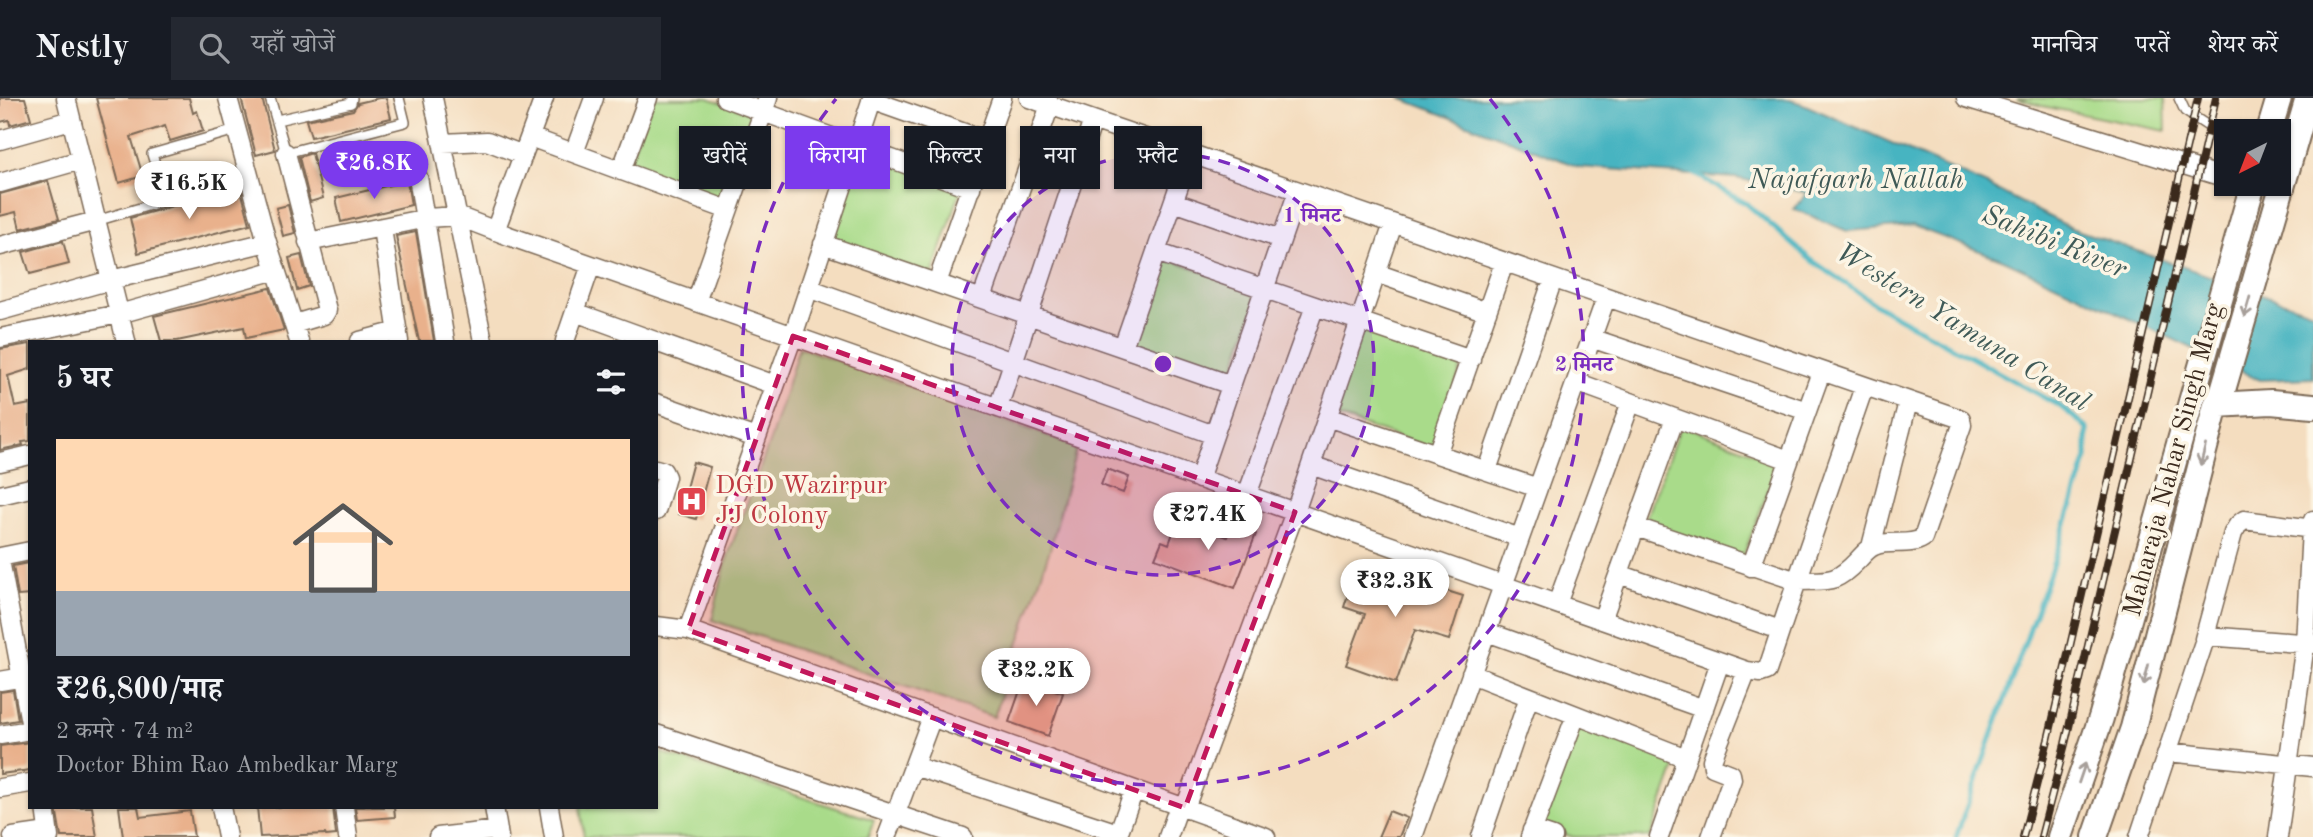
<!DOCTYPE html>
<html lang="hi">
<head>
<meta charset="utf-8">
<style>
	body { margin:0; font-family:"Old Standard TT","Noto Serif Devanagari",serif; background:#242831; color:#f1f3f6; height:100vh; display:flex; flex-direction:column; font-size:26px; white-space:nowrap }
	* { box-sizing:border-box; margin:0 }
	p { font-size:23px; color:#9ea1a6 }
	.icon { flex:none; width:38px; height:38px; fill:none; stroke:currentColor; stroke-width:2; stroke-linecap:round; stroke-linejoin:round }
	.map { position:relative; flex:1; overflow:hidden }
	.sheet { position:absolute; left:28px; top:242px; width:630px; height:469px; display:flex; flex-direction:column; background:#171b24; border-radius:0px; box-shadow:0 2px 5px #0004 }
	.sheet>* { flex:none }
	.guide { position:absolute; left:679px; top:28px; width:665px; height:63px; display:flex; gap:14px }
	.needle { width:46px; rotate:222deg }
	.buttons { position:absolute; left:2214px; top:21px; display:grid; gap:14px }
	.buttons a { display:grid; place-items:center; width:77px; height:77px; border-radius:0px; background:#171b24; box-shadow:0 2px 5px #0004; font-size:35px }
	.price { position:absolute; translate:-50% -60px; padding:0 16px; border-radius:24px; background:#fff; color:#222; font-size:23px; line-height:46px; filter:drop-shadow(0 2px 4px #0008) }
	.price::after { content:''; position:absolute; left:50%; top:42px; width:21px; height:16px; margin-left:-10px; background:inherit; clip-path:polygon(0 0,100% 0,50% 100%) }
	.price.current { background:#7c3aed; color:#fff }
	ul { padding:0; list-style:none }
	li { display:grid; align-content:center; gap:14px; height:371px; padding:0 28px }
	li span { display:grid; place-items:center; height:217px; border-radius:0px; color:#555 }
	li>.icon { margin-inline-start:auto }
	span .icon { width:126px; height:126px; fill:#fffc; stroke-width:1 }
	li b { font-size:30px }
	h2 { display:flex; justify-content:space-between; align-items:center; height:84px; padding:0 28px; font-size:30px }
	.pill { padding:0 24px; border-radius:0px; background:#171b24; box-shadow:0 2px 5px #0004; font-size:24px; line-height:63px }
	.pill.current { background:#7c3aed; color:#fff }
	header { display:flex; align-items:center; gap:42px; box-sizing:border-box; height:98px; padding:0 35px; background:#171b24; border-bottom:2px solid #363941 }
	header strong { font-size:33px }
	nav { display:flex; gap:38px; margin-inline-start:auto; font-size:24px }
	.search { width:490px; height:63px; background:#242831; display:flex; align-items:center; gap:18px; box-sizing:border-box; padding:0 24px; border-radius:0px; color:#9ea1a6; font-size:26px }
	.map>svg:first-child { display:block }
</style>
</head>
<body>
<header>
<strong>Nestly</strong>
<div class="search"><svg class="icon" aria-label="search" viewBox="0 0 24 24"><circle cx="10" cy="10" r="6"/><path d="M15 15l6 6"/></svg>यहाँ खोजें</div>
<nav><a>मानचित्र</a><a>परतें</a><a>शेयर करें</a></nav>
</header>
<div class="map">
<svg width="2313" height="739" viewBox="0 0 2313 739">
	<rect width="100%" height="100%" fill="#fcf5e5"/>
	<filter id="ink" filterUnits="userSpaceOnUse"><feTurbulence type="fractalNoise" baseFrequency=".0143" numOctaves="2"/><feDisplacementMap in="SourceGraphic" scale="14" xChannelSelector="R" yChannelSelector="G"/><feConvolveMatrix kernelMatrix="1 2 1 2 8 2 1 2 1" color-interpolation-filters="sRGB"/></filter>
	<filter id="wash" filterUnits="userSpaceOnUse"><feTurbulence type="fractalNoise" baseFrequency=".00686" numOctaves="4" result="noise"/><feDisplacementMap in="SourceGraphic" scale="28" xChannelSelector="R" yChannelSelector="G"/><feGaussianBlur stdDeviation="1.57" result="paint"/><feColorMatrix in="noise" values="0 0 0 0 0 0 0 0 0 0 0 0 0 0 0 0 0 1.4 0 .05"/><feComposite in="paint" operator="in"/></filter>
	<g filter="url(#wash)">
		<rect width="100%" height="100%" fill="#f4ddbf"/>
		<!-- green -->
		<path fill="#a9db8a" stroke="#728254" stroke-width="2" d="M651 0H708L758 17 728 105 627 71Z
			M2017 0H2165L2166 33 2042 8Z
			M861 54 962 89 932 177 831 143Z
			M1159 158 1260 192 1231 280 1130 246Z
			M1362 228 1463 263 1434 351 1333 317Z
			M799 249 1077 348 1051 448 994 619 712 522 726 463 771 340Z
			M1681 327 1779 364 1742 461 1644 425Z
			M1578 627 1677 664 1650 739H1573L1542 728Z
			M656 653 874 722 868 739H584L580 709H656Z"/>
		<!-- water -->
		<path fill="#46b4c1" stroke="#406f70" stroke-width="2" d="M1400 0H1783L1803 6 1989 88 2071 130 2313 214V280L2260 282 2004 162 1913 128 1847 133 1794 111 1808 95 1736 80 1579 69Z"/>
		<g fill="none" stroke-linecap="round" stroke-linejoin="round">
			<!-- stream -->
			<path stroke="#46b4c1" stroke-width="5" d="M1692 74 1747 106 1810 161 1878 208 2061 309 2087 330V360L2054 463 1956 739"/>
		</g>
		<g id="blocks">
			<!-- building -->
			<path fill="#e9b18c" d="M0 0H25L31 21 10 27 9 22 0 24Z
				M96 0H189L193 15 197 13 203 33 170 43 165 28 131 39 143 78 119 85Z
				M241 0H262L275 52 256 57Z
				M379 0H386L391 20 311 39 306 22 353 12 358 5Z
				M312 55 323 100 310 104 299 59Z
				M48 83 59 121 20 131 16 114 0 118V96Z
				M407 83 411 107 341 124 336 100Z
				M241 92 250 126 138 155 130 120 180 106Z
				M288 107 295 135 283 138 276 110Z
				M416 134 434 243H419L396 138Z
				M63 143 69 166 30 176 23 154Z
				M301 157 309 188 297 192 289 160Z
				M270 190 284 232 246 240 244 229 177 243H161L154 218Z
				M30 246V271L8 278 15 309 30 306V343L22 344 23 347 0 352V251Z
				M693 364 710 369 696 421 679 416Z
				M1107 371 1129 379 1123 395 1101 387Z
				M1178 421 1227 439 1231 427 1256 436 1235 490 1155 460 1162 443 1169 446Z
				M28 465 30 497 18 498 13 468Z
				M1358 465 1463 498 1449 542 1415 532 1396 585 1346 567 1365 516 1344 509Z
				M1024 581 1063 595 1048 638 1009 624Z
				M13 592 18 622 0 625V594Z
				M30 644V672L0 676V648Z
				M56 709H92L97 739H61Z
				M119 709H138L140 719 190 713 194 739H123Z
				M257 709H333L336 737 326 738 325 736 260 739Z
				M355 709H394L395 719 357 722Z
				M1389 713 1407 720 1399 739H1378Z"/>
		</g>
	</g>
	<g filter="url(#ink)">
		<use href="#blocks" fill-opacity="0" stroke="#7c6956" stroke-width="2"/>
		<g fill="none" stroke-linecap="round" stroke-linejoin="round">
			<defs>
				<path id="lane" d="M270 0 286 55 405 24 399 0
					M2179 0 2185 13 2226 40
					M277 22 351 5 352 0
					M166 102 152 56 236 32
					M96 123 249 78"/>
				<path id="street" d="M66 0 126 243
					M228 0 267 144 299 243
					M433 0 483 243
					M725 0 971 90
					M1966 0 2226 80
					M871 2 987 43
					M530 39 728 112
					M0 42 71 22
					M442 45 487 43 523 57
					M286 55 327 212 324 217 294 226
					M574 55 594 0
					M621 73 648 0
					M418 79 445 243
					M0 85 81 62
					M1174 104 1281 141
					M382 130 399 243
					M495 133 544 0
					M308 144 427 120 457 118 509 138 1747 573 1761 575 1767 573 1797 483C1828 482 1834 487 1857 463 1862 458 1867 451 1874 448 1889 441 1909 449 1923 440L1962 327 1961 321 1029 0
					M823 146 1231 287
					M0 148 96 123
					M1156 154 1471 261
					M1376 175 1487 214
					M937 185 1002 0
					M808 190 1214 337
					M982 200 1050 7
					M696 204 768 0
					M0 213 111 182 267 144
					M575 214 655 243
					M0 240 119 216 276 172
					M1591 240 1807 313
					M360 243 398 233
					M565 243 591 167
					M656 244 775 287
					M1123 249 1190 56
					M1576 284 1789 362
					M656 305 756 340
					M998 310 1093 22
					M1327 319 1538 390
					M1437 356 1504 165
					M0 364 30 357
					M1311 367 1520 440
					M656 371 663 373 666 379 656 413
					M1487 372 1553 181
					M1199 381 1298 93
					M0 397 30 390
					M1247 397 1315 208
					M1636 429 1797 483 1864 289
					M1871 449 1908 304
					M0 459 30 453
					M0 462 30 624
					M1751 469 1821 274
					M1619 476 1780 532
					M1557 506 1631 304
					M1602 522 1675 320
					M656 528 688 532 1266 739
					M688 532 793 238 872 0
					M1487 534 1704 611
					M2204 541 2233 435 2238 427 2244 422 2313 431
					M1471 576 1686 660
					M0 583 30 578
					M656 636 963 739
					M0 637 30 632
					M2168 654 2313 669
					M914 668 1118 735
					M0 690 30 685
					M45 709 49 739
					M221 709 227 739
					M344 709 348 739
					M494 709 499 739
					M549 709 554 739
					M1185 710 1295 414 1393 126
					M1532 732 1553 739
					M13 739 48 734
					M438 739 498 732
					M887 739 932 619
					M1117 739 1134 692
					M1168 739 1179 708
					M1413 739 1606 200
					M1481 739 1529 599
					M1530 739 1576 617
					M1659 739 1720 564
					M1711 739 1732 681 1731 676 1713 669 1712 662 1747 573
					M2139 739 2206 538 2313 546
					M2278 739 2305 546 2311 431 2313 422"/>
				<path id="secondary" d="M2269 33 2279 0
					M2216 307 2271 304 2313 308
					M2060 739 2101 620 2253 86
					M2095 739 2133 630 2216 307 2223 292 2308 0"/>
			</defs>
			<!-- lane casing -->
			<use href="#lane" stroke="#7c6956" stroke-width="12"/>
			<!-- street casing -->
			<use href="#street" stroke="#7c6956" stroke-width="21"/>
			<!-- secondary casing -->
			<use href="#secondary" stroke="#7c6956" stroke-width="28"/>
			<!-- lane -->
			<use href="#lane" stroke="#fff" stroke-width="9"/>
			<!-- street -->
			<use href="#street" stroke="#fff" stroke-width="18"/>
			<!-- secondary -->
			<use href="#secondary" stroke="#fff" stroke-width="24"/>
			<defs>
				<path id="rail" d="M2023 739 2048 642 2198 0
					M2041 739 2065 646 2216 0"/>
			</defs>
			<!-- rail casing -->
			<use href="#rail" stroke="#3b2a1e" stroke-width="8"/>
			<!-- rail -->
			<use href="#rail" stroke="#fcf5e5" stroke-width="5" stroke-dasharray="16" stroke-linecap="butt"/>
		</g>
		<!-- one-way arrows -->
		<defs><path id="oneway-shaft" d="M-6 0H5M1.5-3L5.5 0L1.5 3" fill="none" stroke-width="1.6" stroke-linecap="round" stroke-linejoin="round" transform="scale(1.75)"/></defs>
		<g stroke="#a79f9a">
			<use href="#oneway-shaft" transform="translate(2247 209) rotate(106)"/>
			<use href="#oneway-shaft" transform="translate(2203 357) rotate(104)"/>
			<use href="#oneway-shaft" transform="translate(2146 577) rotate(104)"/>
			<use href="#oneway-shaft" transform="translate(2082 675) rotate(-71)"/>
		</g>
	</g>
	<!-- marked area -->
	<path fill="#c2185b" fill-opacity="0.2" stroke="#c2185b" stroke-width="5" stroke-dasharray="14 9" stroke-linejoin="round" d="M793 238 1295 414 1185 710 688 532Z"/>
	<!-- distance rings -->
	<circle cx="1163" cy="266" r="211" fill="#7b2cbf" fill-opacity=".12"/>
	<g fill="none" stroke="#7b2cbf" stroke-width="3.5" stroke-dasharray="12 9">
		<circle cx="1163" cy="266" r="211"/>
		<path d="M1490 1A421 421 0 1 1 836 1"/>
	</g>
	<!-- icons -->
	<defs>
		<symbol id="hospital-square" viewBox="-11 -11 22 22"><rect x="-9" y="-9" width="18" height="18" rx="4" fill="#e0444e" stroke="#fcf5e5"/><path d="M-5-5h3v3.5h4V-5h3V5h-3V1.5h-4V5h-3Z" fill="#fff"/></symbol>
	</defs>
	<g fill-rule="evenodd">
		<use href="#hospital-square" x="674" y="386" width="35" height="35"/>
	</g>
	<g text-anchor="middle" dominant-baseline="central" stroke-width="7" stroke-linejoin="round" paint-order="stroke">
		<!-- street labels -->
		<g font-size="26" fill="#3b2a1e" stroke="#fcf5e5">
			<text transform="translate(2174 362) rotate(-75)">Maharaja Nahar Singh Marg</text>
		</g>
		<!-- health labels -->
		<g font-size="26" fill="#be3a42" stroke="#fcf5e5" text-anchor="start">
			<text x="715" y="388">DGD Wazirpur<tspan x="715" dy="30">JJ Colony</tspan></text>
		</g>
		<!-- water labels -->
		<g font-size="28" font-style="italic" fill="#3f5a57" stroke="#fcf5e5">
			<text x="1856" y="83">Najafgarh Nallah</text>
			<text transform="translate(2054 145) rotate(22)">Sahibi River</text>
			<text transform="translate(1962 230) rotate(32)">Western Yamuna Canal</text>
		</g>
	</g>
	<circle cx="1163" cy="266" r="10" fill="#7b2cbf" stroke="#fcf5e5" stroke-width="3.5"/>
	<g font-size="21" text-anchor="middle" font-weight="bold" fill="#7b2cbf" stroke="#fcf5e5" stroke-width="7" stroke-linejoin="round" paint-order="stroke">
		<text x="1312" y="124">1 मिनट</text>
		<text x="1584" y="273">2 मिनट</text>
	</g>
</svg>
<div class="buttons">
<a><svg class="needle" viewBox="-14 -14 28 28"><path d="M0-13l5 13h-10z" fill="#e53935"/><path d="M0 13l5-13h-10z" fill="#9ea1a6"/></svg></a>
</div>
<b class="price current" style="left:374px;top:103px">₹26.8K</b>
<b class="price" style="left:189px;top:123px">₹16.5K</b>
<b class="price" style="left:1208px;top:454px">₹27.4K</b>
<b class="price" style="left:1395px;top:521px">₹32.3K</b>
<b class="price" style="left:1036px;top:610px">₹32.2K</b>
<div class="guide">
<a class="pill">खरीदें</a>
<a class="pill current">किराया</a>
<a class="pill">फ़िल्टर</a>
<a class="pill">नया</a>
<a class="pill">फ़्लैट</a>
</div>
<section class="sheet">
<h2>5 घर<svg class="icon" aria-label="filters" viewBox="0 0 24 24"><path d="M4 7h16M4 17h16"/><circle cx="9" cy="7" r="2"/><circle cx="15" cy="17" r="2"/></svg></h2>
<ul>
<li><span style="background:linear-gradient(#ffd9b3 70%,#9aa5b1 0)"><svg class="icon" aria-label="home" viewBox="0 0 24 24"><path d="M3 11l9-7 9 7M6 9v11h12V9"/></svg></span><div><b>₹26,800/माह</b><p>2 कमरे · 74 m²</p><p>Doctor Bhim Rao Ambedkar Marg</p></div></li>
</ul>
</section>
</div>
</body>
</html>
